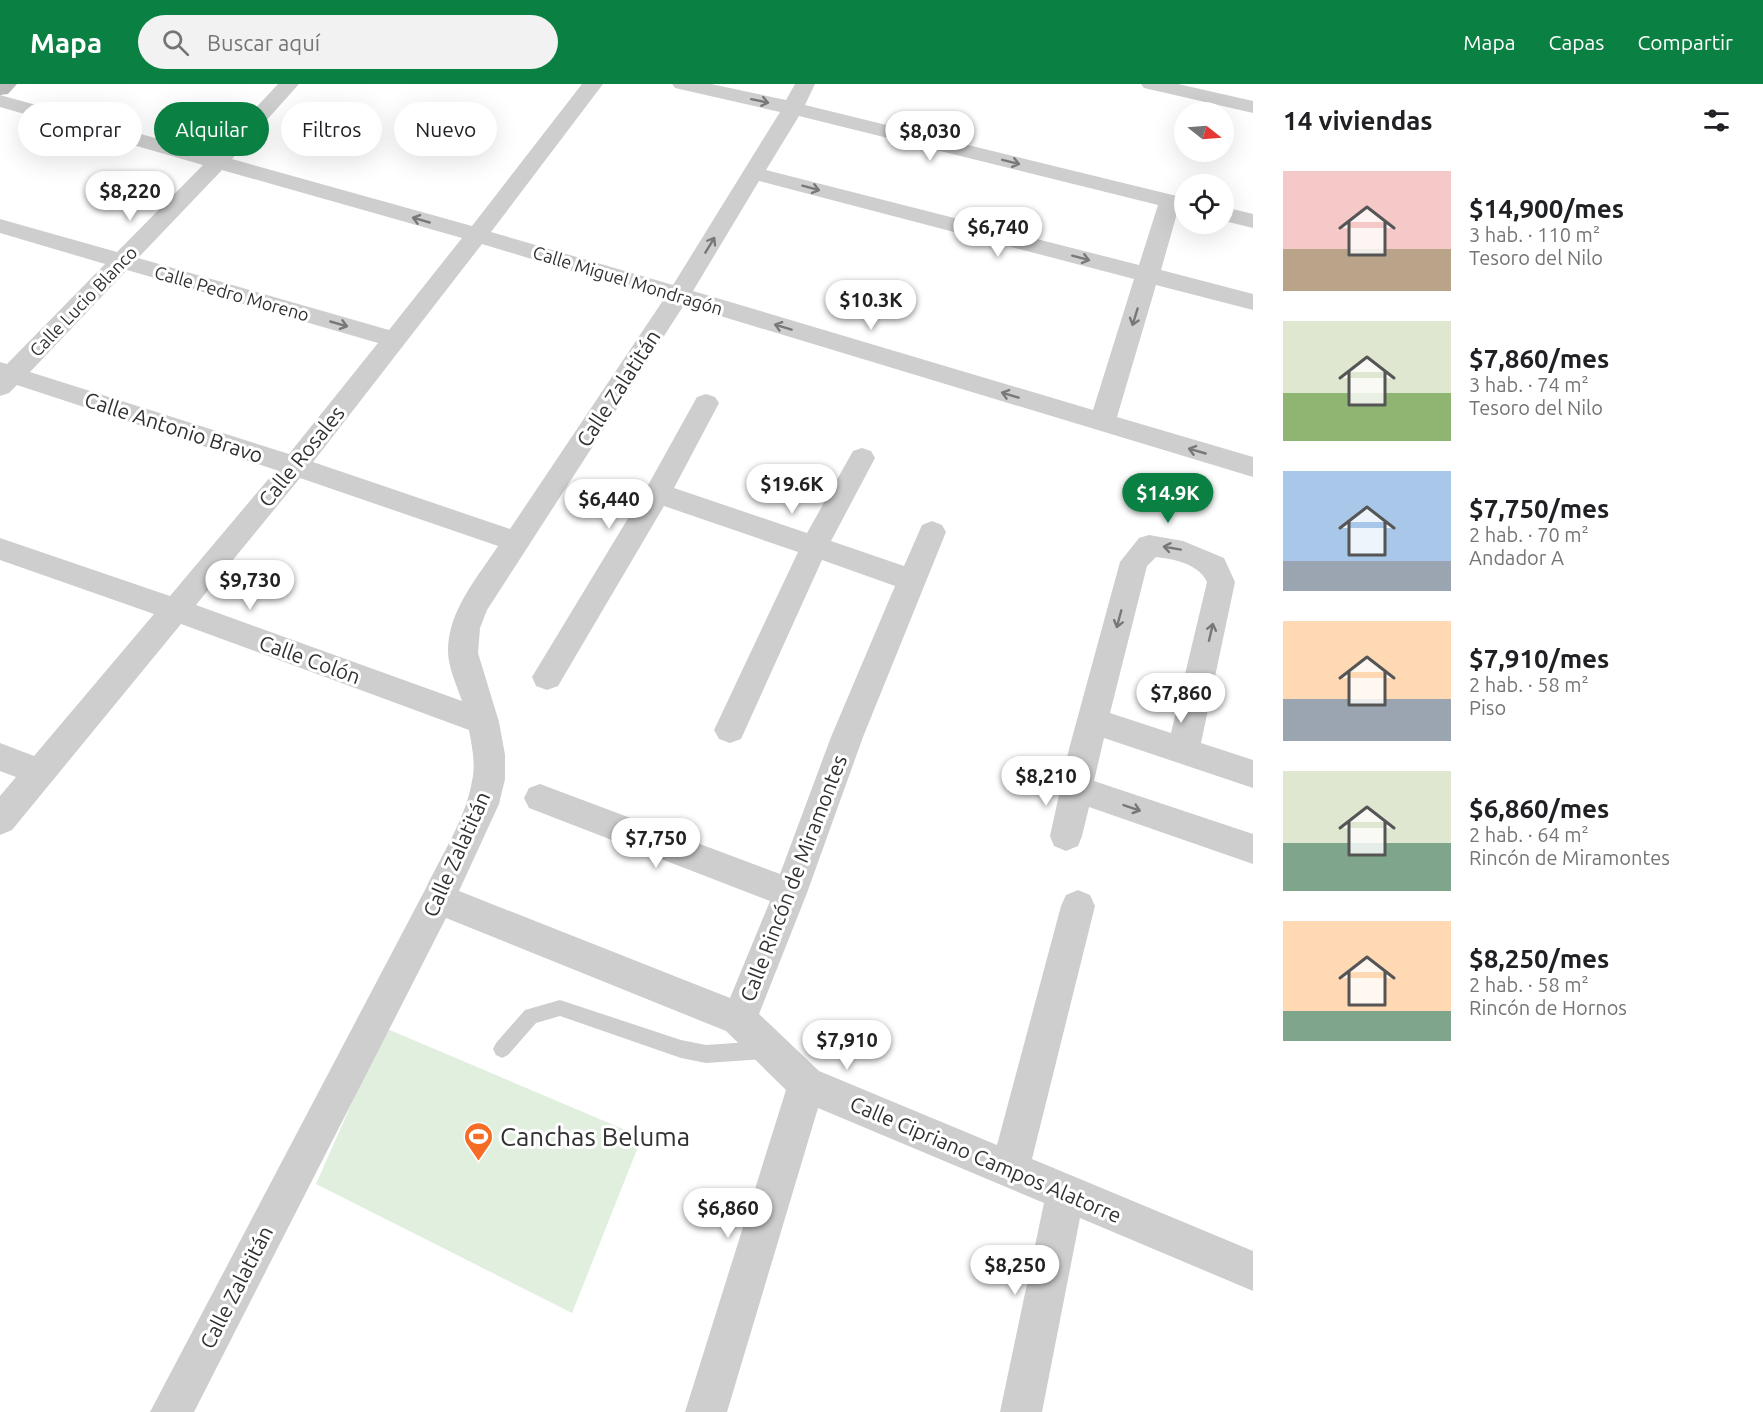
<!DOCTYPE html>
<html lang="es">
<head>
<meta charset="utf-8">
<style>
	body { margin:0; font-family:Ubuntu,sans-serif; background:#f2f2f2; color:#202124; height:100vh; display:flex; flex-direction:column; font-size:22px; white-space:nowrap }
	* { box-sizing:border-box; margin:0 }
	p { font-size:20px; color:#757577 }
	.icon { flex:none; width:33px; height:33px; fill:none; stroke:currentColor; stroke-width:2; stroke-linecap:round; stroke-linejoin:round }
	.map { position:relative; flex:1; overflow:hidden }
	.panel { display:flex; flex-direction:column; background:#fff; width:510px }
	.panel>* { flex:none }
	.top-card { position:absolute; left:18px; top:18px; width:570px; height:54px; display:flex; gap:12px }
	.needle { width:39px; rotate:107deg }
	.controls { position:absolute; left:1174px; top:18px; display:grid; gap:12px }
	.controls a { display:grid; place-items:center; width:60px; height:60px; border-radius:50%; background:#fff; box-shadow:0 6px 24px #0002; font-size:30px }
	.price { position:absolute; translate:-50% -51px; padding:0 14px; border-radius:21px; background:#fff; color:#222; font-size:20px; line-height:39px; filter:drop-shadow(0 2px 3px #0008) }
	.price::after { content:''; position:absolute; left:50%; top:36px; width:18px; height:14px; margin-left:-9px; background:inherit; clip-path:polygon(0 0,100% 0,50% 100%) }
	.price.active { background:#0b8043; color:#fff }
	ul { padding:0; list-style:none }
	li { display:flex; align-items:center; gap:18px; height:150px; padding:0 30px }
	li span { display:grid; place-items:center; flex:none; width:168px; height:120px; border-radius:0px; color:#555 }
	li>.icon { margin-inline-start:auto }
	span .icon { width:72px; height:72px; fill:#fffc; stroke-width:1 }
	li b { font-size:26px }
	h2 { display:flex; justify-content:space-between; align-items:center; height:72px; padding:0 30px; font-size:26px }
	.tag { padding:0 21px; border-radius:27px; background:#fff; box-shadow:0 6px 24px #0002; font-size:21px; line-height:54px }
	.tag.active { background:#0b8043; color:#fff }
	header { display:flex; align-items:center; gap:36px; box-sizing:border-box; height:84px; padding:0 30px; background:#0b8043; color:#fff }
	header strong { font-size:28px }
	nav { display:flex; gap:33px; margin-inline-start:auto; font-size:21px }
	.search { width:420px; height:54px; background:#f2f2f2; display:flex; align-items:center; gap:15px; box-sizing:border-box; padding:0 21px; border-radius:33px; color:#757577; font-size:22px }
	main { display:flex; flex:1; min-height:0 }
	.map>svg:first-child { display:block }
</style>
</head>
<body>
<header>
<strong>Mapa</strong>
<div class="search"><svg class="icon" aria-label="search" viewBox="0 0 24 24"><circle cx="10" cy="10" r="6"/><path d="M15 15l6 6"/></svg>Buscar aquí</div>
<nav><a>Mapa</a><a>Capas</a><a>Compartir</a></nav>
</header>
<main>
<div class="map">
<svg width="1253" height="1328" viewBox="0 0 1253 1328">
	<rect width="100%" height="100%" fill="#fff"/>
	<!-- green -->
	<path fill="#e0efde" d="M385 944 642 1053 572 1229 316 1100Z"/>
	<g fill="none" stroke-linecap="round" stroke-linejoin="round">
		<!-- lane -->
		<path fill="#cecece" fill-rule="evenodd" d="M560 916 681 956 706 961 765 957 771 960 774 966 771 972 765 975 706 979 681 974 560 932 536 939 508 971 502 974 496 971 493 965 496 959 525 926Z"/>
		<!-- street -->
		<path fill="#cecece" fill-rule="evenodd" d="M278 0H299L232 75 472 142 582 0H603L491 148 673 201 780 28 675 4 672 0H711L786 16 795 0H815L805 21 1185 114V128L1178 126 1161 186 1253 210V226L1156 201 1117 333 1253 373V393L684 221 487 526 480 544 478 569 499 638 505 671V695L499 720 459 807 730 914 770 817 529 724 524 714 529 704 540 700 780 790 831 653 895 502 822 476 741 655 730 659 719 655 714 646 798 468 664 422 558 602 547 606 536 602 532 593 647 403 697 313 706 310 715 313 719 319 674 404 807 449 853 367 862 364 871 367 875 374 831 457 904 482 922 441 932 437 942 441 946 448 863 653 807 809 759 930 819 987 997 1061 1061 822 1066 811 1078 806 1090 811 1095 822 1032 1075 1253 1167V1207L1080 1134 1042 1328H1000L1044 1119 818 1024 727 1328H685L786 1006 726 947 446 834 194 1328H150L426 804C442 770 466 734 472 697 476 680 472 663 469 646L181 540 12 746 0 751V712L16 693 0 687V659L34 672 154 530 0 476V454L170 512 276 386 17 301 9 309 0 312V278L7 280 105 180 0 149V135L117 168 203 81 0 23V11L213 70ZM799 32 1158 121 1139 181 766 86ZM222 86 462 154 389 246 138 174ZM759 97 1134 195 1093 326 693 207ZM482 160 664 215 510 445 313 378ZM127 186 378 259 289 370 30 288ZM300 394 498 462C477 494 448 527 448 567 448 583 457 602 462 617L196 521Z
			M1141 0H1178L1253 17V29L1144 4Z
			M1224 123 1253 130V144L1224 137Z
			M1149 451 1183 457 1224 474 1235 498 1201 659 1253 676V704L1104 654 1094 697 1253 750V780L1089 723 1082 752 1078 762 1066 767 1054 762 1050 752 1069 665 1120 478 1139 454ZM1156 473C1174 475 1199 480 1207 498L1171 649 1110 629 1147 482Z"/>
		<!-- secondary -->
		<path fill="#bbb" fill-rule="evenodd" d="M0 0H17L8 10 0 11Z"/>
	</g>
	<!-- one-way arrows -->
	<defs><path id="oneway-shaft" d="M-6 0H5M1.5-3L5.5 0L1.5 3" fill="none" stroke-width="1.6" stroke-linecap="round" stroke-linejoin="round" transform="scale(1.5)"/></defs>
	<g stroke="#787878">
		<use href="#oneway-shaft" transform="translate(760 17) rotate(12)"/>
		<use href="#oneway-shaft" transform="translate(1011 78) rotate(14)"/>
		<use href="#oneway-shaft" transform="translate(811 104) rotate(15)"/>
		<use href="#oneway-shaft" transform="translate(421 136) rotate(-164)"/>
		<use href="#oneway-shaft" transform="translate(710 161) rotate(-59)"/>
		<use href="#oneway-shaft" transform="translate(1081 174) rotate(15)"/>
		<use href="#oneway-shaft" transform="translate(1135 233) rotate(107)"/>
		<use href="#oneway-shaft" transform="translate(339 240) rotate(16)"/>
		<use href="#oneway-shaft" transform="translate(783 243) rotate(-163)"/>
		<use href="#oneway-shaft" transform="translate(1010 311) rotate(-163)"/>
		<use href="#oneway-shaft" transform="translate(1197 367) rotate(-164)"/>
		<use href="#oneway-shaft" transform="translate(1172 464) rotate(-170)"/>
		<use href="#oneway-shaft" transform="translate(1119 535) rotate(105)"/>
		<use href="#oneway-shaft" transform="translate(1211 548) rotate(-77)"/>
		<use href="#oneway-shaft" transform="translate(1132 724) rotate(19)"/>
	</g>
	<!-- icons -->
	<defs>
		<symbol id="stadium-pin" viewBox="-11 -11 22 30"><path d="M0 17L-7.5 6A9.5 9.5 0 1 1 7.5 6Z" fill="#f56d25" stroke="#fff"/><path d="M0-5a6.5 5 0 1 0 0 10a6.5 5 0 1 0 0-10ZM-3.5-1.8h7v3.6h-7Z" fill="#fff"/></symbol>
	</defs>
	<g fill-rule="evenodd">
		<use href="#stadium-pin" x="462" y="1036" width="33" height="45"/>
	</g>
	<g text-anchor="middle" dominant-baseline="central" stroke-width="6" stroke-linejoin="round" paint-order="stroke">
		<!-- far-street labels -->
		<g font-size="18" fill="#313131" stroke="#fff">
			<text transform="translate(628 196) rotate(17)">Calle Miguel Mondragón</text>
			<text transform="translate(232 209) rotate(16)">Calle Pedro Moreno</text>
			<text transform="translate(83 217) rotate(-46)">Calle Lucio Blanco</text>
		</g>
		<!-- street labels -->
		<g font-size="21" fill="#313131" stroke="#fff">
			<text transform="translate(618 304) rotate(-57)">Calle Zalatitán</text>
			<text transform="translate(174 343) rotate(18)">Calle Antonio Bravo</text>
			<text transform="translate(301 372) rotate(-51)">Calle Rosales</text>
			<text transform="translate(310 575) rotate(20)">Calle Colón</text>
			<text transform="translate(456 770) rotate(-66)">Calle Zalatitán</text>
			<text transform="translate(793 794) rotate(-69)">Calle Rincón de Miramontes</text>
			<text transform="translate(986 1075) rotate(23)">Calle Cipriano Campos Alatorre</text>
			<text transform="translate(236 1203) rotate(-63)">Calle Zalatitán</text>
		</g>
		<!-- near-poi labels -->
		<g font-size="26" fill="#313131" stroke="#fff" text-anchor="start">
			<text x="500" y="1052">Canchas Beluma</text>
		</g>
	</g>
</svg>
<div class="controls">
<a><svg class="needle" viewBox="-14 -14 28 28"><path d="M0-13l5 13h-10z" fill="#e53935"/><path d="M0 13l5-13h-10z" fill="#757577"/></svg></a>
<a><svg class="icon" aria-label="locate" viewBox="0 0 24 24"><circle cx="12" cy="12" r="6"/><path d="M12 2v4M12 18v4M2 12h4M18 12h4"/></svg></a>
</div>
<b class="price" style="left:930px;top:78px">$8,030</b>
<b class="price" style="left:130px;top:138px">$8,220</b>
<b class="price" style="left:998px;top:174px">$6,740</b>
<b class="price" style="left:871px;top:247px">$10.3K</b>
<b class="price" style="left:792px;top:431px">$19.6K</b>
<b class="price active" style="left:1168px;top:440px">$14.9K</b>
<b class="price" style="left:609px;top:446px">$6,440</b>
<b class="price" style="left:250px;top:527px">$9,730</b>
<b class="price" style="left:1181px;top:640px">$7,860</b>
<b class="price" style="left:1046px;top:723px">$8,210</b>
<b class="price" style="left:656px;top:785px">$7,750</b>
<b class="price" style="left:847px;top:987px">$7,910</b>
<b class="price" style="left:728px;top:1155px">$6,860</b>
<b class="price" style="left:1015px;top:1212px">$8,250</b>
<div class="top-card">
<a class="tag">Comprar</a>
<a class="tag active">Alquilar</a>
<a class="tag">Filtros</a>
<a class="tag">Nuevo</a>
</div>
</div>
<section class="panel">
<h2>14 viviendas<svg class="icon" aria-label="filters" viewBox="0 0 24 24"><path d="M4 7h16M4 17h16"/><circle cx="9" cy="7" r="2"/><circle cx="15" cy="17" r="2"/></svg></h2>
<ul>
<li><span style="background:linear-gradient(#f6c9c9 65%,#b9a48a 0)"><svg class="icon" aria-label="home" viewBox="0 0 24 24"><path d="M3 11l9-7 9 7M6 9v11h12V9"/></svg></span><div><b>$14,900/mes</b><p>3 hab. · 110 m²</p><p>Tesoro del Nilo</p></div></li>
<li><span style="background:linear-gradient(#dfe7d0 60%,#8fb573 0)"><svg class="icon" aria-label="home" viewBox="0 0 24 24"><path d="M3 11l9-7 9 7M6 9v11h12V9"/></svg></span><div><b>$7,860/mes</b><p>3 hab. · 74 m²</p><p>Tesoro del Nilo</p></div></li>
<li><span style="background:linear-gradient(#a9c7e8 75%,#9aa5b1 0)"><svg class="icon" aria-label="home" viewBox="0 0 24 24"><path d="M3 11l9-7 9 7M6 9v11h12V9"/></svg></span><div><b>$7,750/mes</b><p>2 hab. · 70 m²</p><p>Andador A</p></div></li>
<li><span style="background:linear-gradient(#ffd9b3 65%,#9aa5b1 0)"><svg class="icon" aria-label="home" viewBox="0 0 24 24"><path d="M3 11l9-7 9 7M6 9v11h12V9"/></svg></span><div><b>$7,910/mes</b><p>2 hab. · 58 m²</p><p>Piso</p></div></li>
<li><span style="background:linear-gradient(#dfe7d0 60%,#7fa58c 0)"><svg class="icon" aria-label="home" viewBox="0 0 24 24"><path d="M3 11l9-7 9 7M6 9v11h12V9"/></svg></span><div><b>$6,860/mes</b><p>2 hab. · 64 m²</p><p>Rincón de Miramontes</p></div></li>
<li><span style="background:linear-gradient(#ffd9b3 75%,#7fa58c 0)"><svg class="icon" aria-label="home" viewBox="0 0 24 24"><path d="M3 11l9-7 9 7M6 9v11h12V9"/></svg></span><div><b>$8,250/mes</b><p>2 hab. · 58 m²</p><p>Rincón de Hornos</p></div></li>
</ul>
</section>
</main>
</body>
</html>
